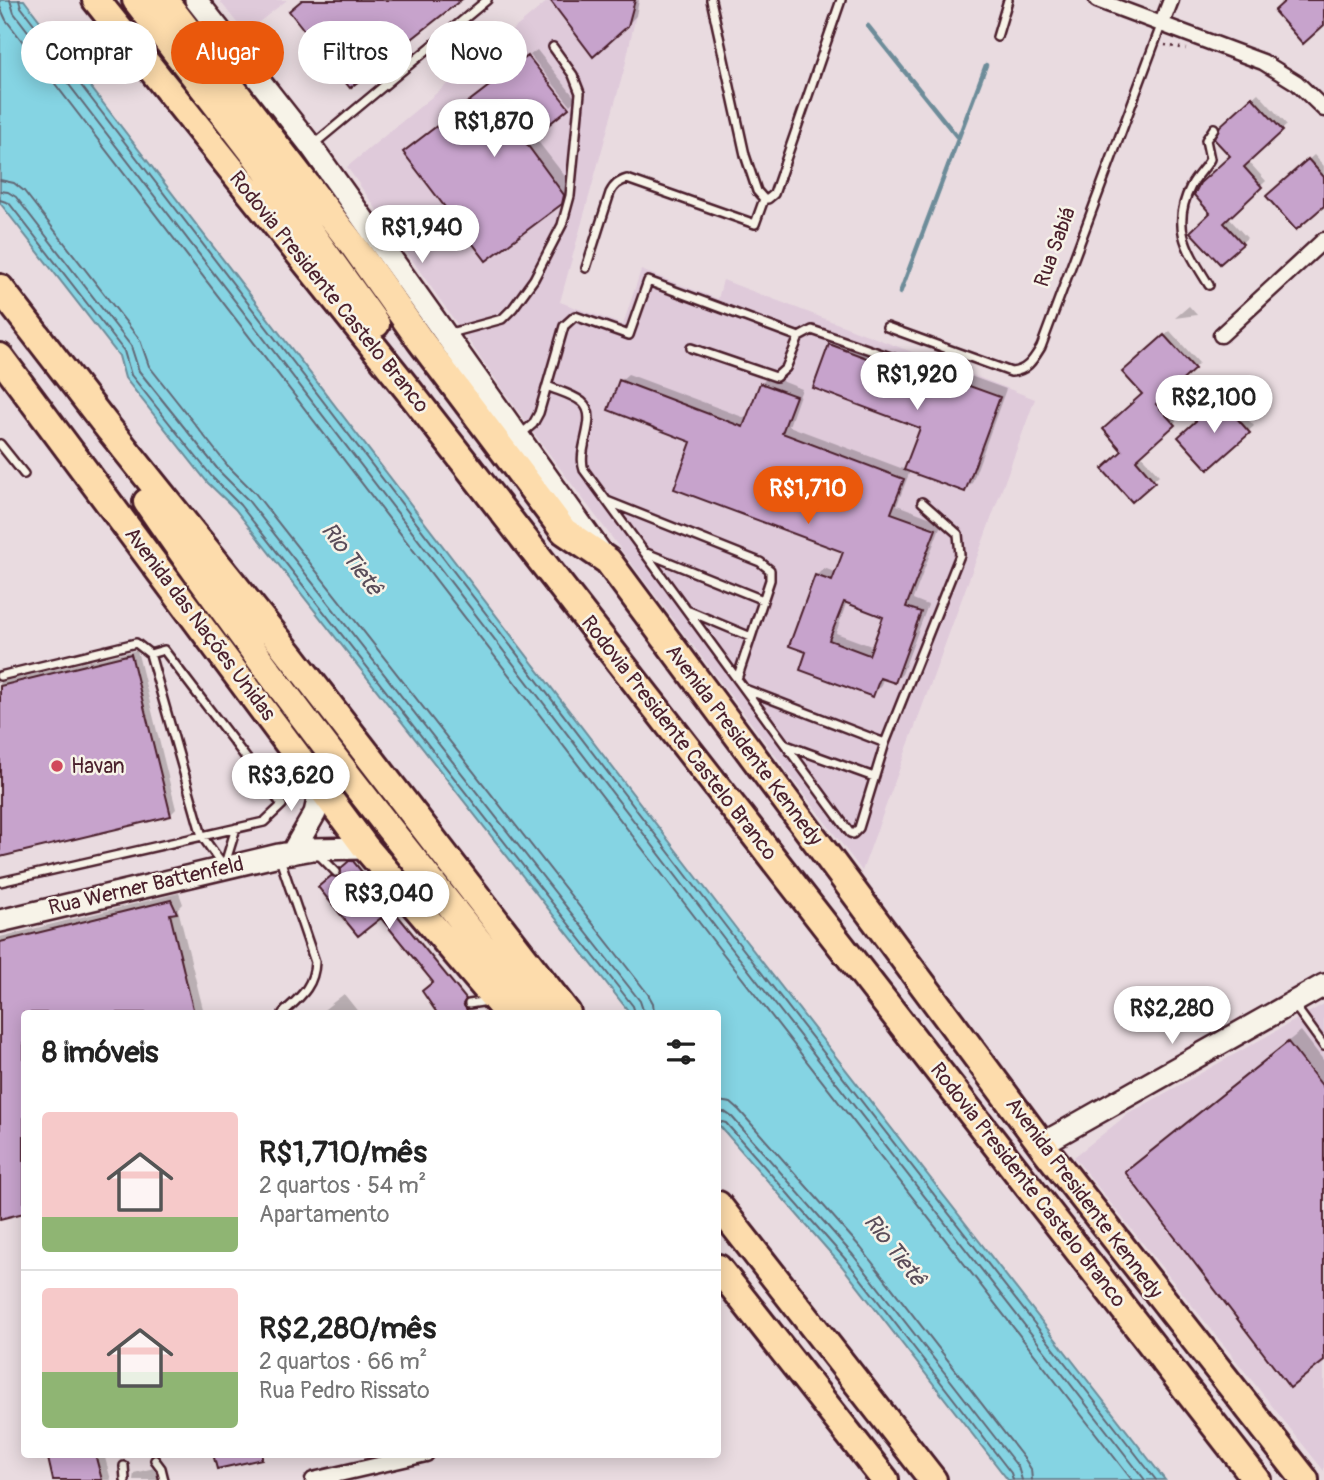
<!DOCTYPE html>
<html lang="pt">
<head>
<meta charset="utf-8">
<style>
	body { margin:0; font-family:Pangolin,sans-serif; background:#f2f2f2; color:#222; height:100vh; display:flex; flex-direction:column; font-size:26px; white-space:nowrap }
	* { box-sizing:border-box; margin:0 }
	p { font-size:23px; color:#767676 }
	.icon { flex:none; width:38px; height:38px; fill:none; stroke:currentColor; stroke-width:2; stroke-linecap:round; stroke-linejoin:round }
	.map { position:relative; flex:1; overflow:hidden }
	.side { position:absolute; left:21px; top:1010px; width:700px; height:448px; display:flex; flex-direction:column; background:#fff; border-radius:7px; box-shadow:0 4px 18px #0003 }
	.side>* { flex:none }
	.top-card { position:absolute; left:21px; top:21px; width:700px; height:63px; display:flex; gap:14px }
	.price { position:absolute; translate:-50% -60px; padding:0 16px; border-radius:24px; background:#fff; color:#222; font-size:23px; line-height:46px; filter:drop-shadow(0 2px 4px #0008) }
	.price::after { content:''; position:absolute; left:50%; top:42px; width:21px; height:16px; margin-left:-10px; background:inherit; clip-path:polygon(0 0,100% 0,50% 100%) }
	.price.current { background:#ea580c; color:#fff }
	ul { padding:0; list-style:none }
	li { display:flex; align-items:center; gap:21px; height:175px; padding:0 21px }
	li+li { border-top:2px solid #e0e0e0 }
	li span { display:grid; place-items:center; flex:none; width:196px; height:140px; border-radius:7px; color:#555 }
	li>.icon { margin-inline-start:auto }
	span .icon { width:84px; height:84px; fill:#fffc; stroke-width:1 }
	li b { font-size:30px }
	h2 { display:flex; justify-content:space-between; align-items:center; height:84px; padding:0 21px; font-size:30px }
	.tag { padding:0 24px; border-radius:32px; background:#fff; box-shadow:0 4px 18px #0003; font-size:24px; line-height:63px }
	.tag.current { background:#ea580c; color:#fff }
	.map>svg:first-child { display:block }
</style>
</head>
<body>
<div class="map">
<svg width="1324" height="1480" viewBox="0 0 1324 1480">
	<rect width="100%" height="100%" fill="#e9dbe0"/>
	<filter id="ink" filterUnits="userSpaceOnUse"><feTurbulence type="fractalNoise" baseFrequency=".0143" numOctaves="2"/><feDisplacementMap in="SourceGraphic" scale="14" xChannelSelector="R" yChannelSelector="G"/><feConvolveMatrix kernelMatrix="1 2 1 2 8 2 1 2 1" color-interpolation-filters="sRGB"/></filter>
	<g filter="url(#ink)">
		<!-- built -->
		<path fill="#dfcada" d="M219 0H287L245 33Z
			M549 0H639L625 66 560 302 623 325 641 270 718 299 723 280 1035 399 862 871 529 427 347 167Z
			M1324 1004V1471L1074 1157 1128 1114Z"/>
		<!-- water -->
		<path fill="#85d4e3" stroke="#6d8c99" stroke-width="2" d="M0 0H24L27 4 738 931 1165 1480H1008L841 1265 718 1124V1013H630L235 509 208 483 125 378 119 356 0 203Z"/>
		<!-- shadow -->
		<path fill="#0003" fill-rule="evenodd" d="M553 0H639L636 16 627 25Z
			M537 50 576 99 570 105 530 55Z
			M1258 93 1287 125 1248 161 1266 181 1228 217 1247 238 1220 262 1213 213 1232 156 1227 121Z
			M533 135 571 184 569 194 560 202 413 144Z
			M1314 155 1324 166V203L1274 191Z
			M1189 306 1197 315 1175 318Z
			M1170 331 1199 363 1160 398 1178 419 1140 454 1159 475 1132 499 1124 450 1144 394 1125 372Z
			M838 337 941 375 948 368 1006 389 972 483 964 490 910 471 897 505 942 522 913 599 928 605 902 674 895 681 884 677 880 687 873 695 808 651 816 576 824 568 837 573 845 551 693 441 620 381 628 374 748 419 761 384 769 376 802 389 789 426 906 470 922 427 831 345ZM847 601 885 616 874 647 836 633Z
			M1226 395 1254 426 1208 468 1186 431Z
			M137 650 176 809 170 815 0 855V682Z
			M352 861H355L466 997 463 1002 467 1008 465 1013H439L424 991 435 982 381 916 321 887 334 876H342L343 869Z
			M179 893 183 904 178 909 204 1013H24V1211L0 1217V937Z
			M344 994 359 1013H320Z
			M1301 1031 1324 1061V1359L1127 1172 1139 1160Z
			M49 1454H104L111 1480H55Z
			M154 1468 159 1480H133L134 1473Z"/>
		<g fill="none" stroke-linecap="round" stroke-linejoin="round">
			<!-- shore -->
			<path stroke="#626775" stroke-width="2" d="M10 0 14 13 726 941 1145 1480
				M19 0 21 7 733 936 1156 1480
				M0 7 6 20 718 947 1132 1480
				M0 180 14 183 24 191 140 340 149 366 227 465 255 493 648 994 653 1003 654 1013
				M0 191 8 192 16 197 131 346 139 371 220 472 247 499 640 1001 644 1013
				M0 200 9 203 124 351 131 375 213 478 240 505 633 1006 635 1013
				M718 1101 731 1103 739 1110 861 1248 1026 1461 1031 1469 1032 1480
				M718 1112H725L732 1117 853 1255 1018 1467 1022 1480
				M718 1121 726 1123 847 1261 1011 1473 1013 1480"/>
			<!-- stream -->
			<path stroke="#6d8c99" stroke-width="4.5" d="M868 26 958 138
				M900 293 986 65"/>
		</g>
		<!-- building -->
		<path fill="#c7a3cc" stroke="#4a1f2b" stroke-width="2" fill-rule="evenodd" d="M302 0H461L350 88 289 11Z
			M550 0H635L628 26 593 57Z
			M1286 0H1324V25L1303 44 1274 11Z
			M528 56 569 108 526 143 564 195 562 204 486 261 403 152Z
			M1252 97 1283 131 1244 167 1262 187 1224 223 1243 244 1220 264 1190 232 1210 213 1194 195 1200 183 1230 156 1214 139 1220 126Z
			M1308 159 1324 177V206L1296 230 1266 196Z
			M1164 335 1195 369 1156 404 1175 425 1136 460 1155 482 1132 502 1102 469 1122 451 1103 429 1142 394 1122 372Z
			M829 344 936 384 939 375 1000 397 965 492 904 470 920 428 813 388Z
			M619 380 743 427 760 383 796 396 782 433 904 479 891 513 936 529 906 607 921 612 895 683 880 678 873 697 800 670 806 652 789 646 815 575 832 581 843 552 674 489 691 442 608 410ZM844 602 883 617 869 655 829 640Z
			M1220 399 1250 433 1208 470 1178 437Z
			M131 654 171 816 0 857V686Z
			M349 861H353L466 999 463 1004 467 1010 466 1013H437L422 991 433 982 381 918 358 936 318 887 331 876 340 877 341 868Z
			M171 900 177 913 170 914 194 1013H24V1213L0 1219V942Z
			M1288 1042 1324 1088V1361L1290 1388 1125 1172Z
			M47 1454H95L102 1480H53Z
			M213 1454H262V1459L217 1469Z"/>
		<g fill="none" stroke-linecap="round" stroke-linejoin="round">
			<defs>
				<path id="lane" d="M711 0 745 155 757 191 764 199H768L774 194 841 0
					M997 37 1008 0
					M314 144 487 0
					M586 268 610 193C614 185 618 182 627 179L755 224 764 199
					M1209 285C1188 251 1170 227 1191 186 1196 176 1205 169 1210 159L1206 140 1214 128
					M887 327 1011 372C1027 371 1033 360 1041 347L1162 23
					M447 334 502 319 513 308 534 279 562 225 570 196 580 93 573 75 553 47
					M691 348 776 377 786 368 799 337
					M547 386C558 391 572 394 582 402 600 417 576 449 584 470L850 833 853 834 859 828 885 743 960 555 958 534 922 502
					M520 435 533 424 539 413 564 326 575 316 629 335 648 281 799 337 812 330 896 359
					M0 444 24 474
					M607 501 760 562 770 570V580L737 679
					M644 552 763 600
					M689 611 751 637
					M0 676 136 643 150 654 202 836 224 867 236 828
					M745 689 885 743
					M786 745 874 777
					M318 854 336 872
					M280 859 315 962C314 987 300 997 283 1013
					M0 882 264 822 282 805 164 650 150 654
					M469 1004 482 1002 489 998
					M1295 1006 1324 1046
					M155 1460 161 1468 164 1480
					M124 1466 125 1480"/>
				<path id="street" d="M1097 0 1263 62 1297 83 1324 109
					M1162 23 1171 0
					M1221 335 1324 240
					M313 1480 426 1454"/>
				<path id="secondary" d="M196 0 311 146 600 551
					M292 853 315 813 321 786
					M0 921 279 855 313 849 366 848
					M1042 1144 1324 985"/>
				<path id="highway" d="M96 0 409 391 1257 1480
					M136 0 252 151 376 324
					M164 0 353 245 420 340 564 531 608 561 1048 1153 1305 1480
					M0 288 109 429 292 657 567 1013
					M0 357 366 848 507 1013
					M147 502C268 678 402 846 536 1013
					M718 1205 933 1480
					M718 1268 885 1480"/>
			</defs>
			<!-- lane casing -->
			<use href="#lane" stroke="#4a1f2b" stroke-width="12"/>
			<!-- street casing -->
			<use href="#street" stroke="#4a1f2b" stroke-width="19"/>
			<!-- secondary casing -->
			<use href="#secondary" stroke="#4a1f2b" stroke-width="26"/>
			<!-- highway casing -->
			<use href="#highway" stroke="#4a1f2b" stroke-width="32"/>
			<!-- path -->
			<path stroke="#4a1f2b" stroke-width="2.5" stroke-dasharray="2 5" stroke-linecap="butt" d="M1165 45 1186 49"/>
			<!-- lane -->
			<use href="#lane" stroke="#f7f3e8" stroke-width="7"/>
			<!-- street -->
			<use href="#street" stroke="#f7f3e8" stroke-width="14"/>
			<!-- secondary -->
			<use href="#secondary" stroke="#f7f3e8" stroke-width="21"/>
			<!-- highway -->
			<use href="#highway" stroke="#fddcac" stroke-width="26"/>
		</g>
	</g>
	<!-- markers -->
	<circle fill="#d1495b" stroke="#f7f3e8" stroke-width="2.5" cx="57" cy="766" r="7"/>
	<g text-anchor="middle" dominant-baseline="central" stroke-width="5" stroke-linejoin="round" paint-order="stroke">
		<!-- street labels -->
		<g font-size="21" fill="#4a1f2b" stroke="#f7f3e8">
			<text transform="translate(1055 247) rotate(-70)">Rua Sabiá</text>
			<text transform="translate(329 292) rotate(51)">Rodovia Presidente Castelo Branco</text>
			<text transform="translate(200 624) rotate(53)">Avenida das Nações Unidas</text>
			<text transform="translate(679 738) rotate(52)">Rodovia Presidente Castelo Branco</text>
			<text transform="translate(744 745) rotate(53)">Avenida Presidente Kennedy</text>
			<text transform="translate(146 886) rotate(-13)">Rua Werner Battenfeld</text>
			<text transform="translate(1028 1185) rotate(52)">Rodovia Presidente Castelo Branco</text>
			<text transform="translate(1084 1198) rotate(53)">Avenida Presidente Kennedy</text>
		</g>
		<!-- poi labels -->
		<g font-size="21" fill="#4a1f2b" stroke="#f7f3e8" text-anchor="start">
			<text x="71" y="766">Havan</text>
		</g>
		<!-- water labels -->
		<g font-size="23" font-style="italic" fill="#594c59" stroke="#f7f3e8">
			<text transform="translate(352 559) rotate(53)">Rio Tietê</text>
			<text transform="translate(895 1250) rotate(52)">Rio Tietê</text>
		</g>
	</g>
</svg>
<b class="price" style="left:494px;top:159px">R$1,870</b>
<b class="price" style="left:422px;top:265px">R$1,940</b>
<b class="price" style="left:917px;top:412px">R$1,920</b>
<b class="price" style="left:1214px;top:435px">R$2,100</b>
<b class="price current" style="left:808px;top:526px">R$1,710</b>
<b class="price" style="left:291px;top:813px">R$3,620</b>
<b class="price" style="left:389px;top:931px">R$3,040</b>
<b class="price" style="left:1172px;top:1046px">R$2,280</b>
<div class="top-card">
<a class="tag">Comprar</a>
<a class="tag current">Alugar</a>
<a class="tag">Filtros</a>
<a class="tag">Novo</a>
</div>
<section class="side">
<h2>8 imóveis<svg class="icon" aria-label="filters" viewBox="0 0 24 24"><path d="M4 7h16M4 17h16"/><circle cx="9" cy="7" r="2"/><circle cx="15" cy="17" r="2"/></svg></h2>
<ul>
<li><span style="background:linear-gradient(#f6c9c9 75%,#8fb573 0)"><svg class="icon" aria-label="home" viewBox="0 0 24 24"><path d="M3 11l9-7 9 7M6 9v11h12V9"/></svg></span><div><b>R$1,710/mês</b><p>2 quartos · 54 m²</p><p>Apartamento</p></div></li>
<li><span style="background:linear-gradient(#f6c9c9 60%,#8fb573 0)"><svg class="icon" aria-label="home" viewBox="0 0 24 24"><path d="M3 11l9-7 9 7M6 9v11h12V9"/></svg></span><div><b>R$2,280/mês</b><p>2 quartos · 66 m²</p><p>Rua Pedro Rissato</p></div></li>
</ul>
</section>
</div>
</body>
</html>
